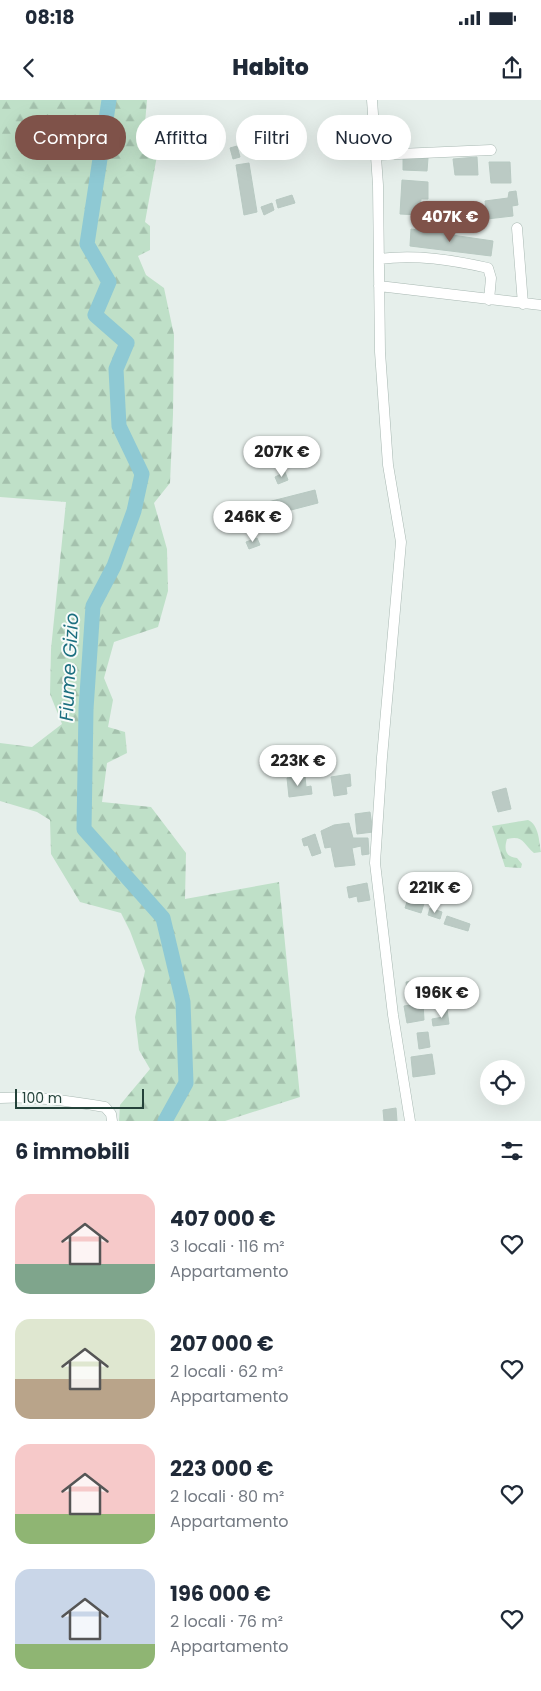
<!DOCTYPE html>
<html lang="it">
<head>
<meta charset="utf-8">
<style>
	body { margin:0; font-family:Poppins,sans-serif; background:#f2f2f3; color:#1f2937; height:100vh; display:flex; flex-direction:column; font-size:19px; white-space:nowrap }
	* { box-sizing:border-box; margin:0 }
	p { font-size:16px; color:#747a83 }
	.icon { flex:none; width:28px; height:28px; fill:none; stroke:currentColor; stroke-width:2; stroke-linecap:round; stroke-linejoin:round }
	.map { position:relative; height:1021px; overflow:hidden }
	.drawer { display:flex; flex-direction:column; background:#fff; flex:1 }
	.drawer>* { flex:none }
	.guide { position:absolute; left:15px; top:15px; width:511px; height:45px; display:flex; gap:10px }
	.tools { position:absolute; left:480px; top:960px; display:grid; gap:10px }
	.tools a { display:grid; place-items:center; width:45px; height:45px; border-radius:50%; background:#fff; box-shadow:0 5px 20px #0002; font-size:25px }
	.scale { position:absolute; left:15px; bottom:12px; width:129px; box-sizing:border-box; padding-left:5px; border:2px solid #24423a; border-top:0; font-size:14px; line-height:18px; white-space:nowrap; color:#24423a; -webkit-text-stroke:4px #f7fbf9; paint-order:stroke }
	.price { position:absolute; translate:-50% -42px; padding:0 11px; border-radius:18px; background:#fff; color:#222; font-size:16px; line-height:32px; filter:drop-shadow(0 1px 2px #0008) }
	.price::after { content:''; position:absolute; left:50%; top:30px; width:15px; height:11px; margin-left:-8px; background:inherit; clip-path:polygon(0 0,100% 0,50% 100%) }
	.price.selected { background:#7f5249; color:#fff }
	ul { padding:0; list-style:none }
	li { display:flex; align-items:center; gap:15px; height:125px; padding:0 15px }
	li span { display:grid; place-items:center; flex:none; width:140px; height:100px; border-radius:15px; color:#555 }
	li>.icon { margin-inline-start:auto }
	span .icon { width:60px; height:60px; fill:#fffc; stroke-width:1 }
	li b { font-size:21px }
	h2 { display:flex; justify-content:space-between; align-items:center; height:60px; padding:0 15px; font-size:21px }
	.pill { padding:0 18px; border-radius:22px; background:#fff; box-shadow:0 5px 20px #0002; font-size:18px; line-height:45px }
	.pill.selected { background:#7f5249; color:#fff }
	.status { display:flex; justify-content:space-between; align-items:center; height:35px; padding:0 25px; background:#fff; direction:ltr }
	.status svg { height:14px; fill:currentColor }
	header { display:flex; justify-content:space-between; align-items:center; height:65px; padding:0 15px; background:#fff; font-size:22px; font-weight:800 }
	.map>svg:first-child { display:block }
</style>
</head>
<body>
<div class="status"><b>08:18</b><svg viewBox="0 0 49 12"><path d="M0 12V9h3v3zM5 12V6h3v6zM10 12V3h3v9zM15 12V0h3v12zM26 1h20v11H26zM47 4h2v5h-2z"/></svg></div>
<header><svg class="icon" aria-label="back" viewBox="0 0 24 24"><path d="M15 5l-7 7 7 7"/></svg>Habito<svg class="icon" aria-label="share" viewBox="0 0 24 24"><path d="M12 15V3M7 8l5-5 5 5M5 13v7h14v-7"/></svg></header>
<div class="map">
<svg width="541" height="1021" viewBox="0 0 541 1021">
	<defs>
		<pattern id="forest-firs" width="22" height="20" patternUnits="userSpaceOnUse" patternTransform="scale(1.25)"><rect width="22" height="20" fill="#bfe0c8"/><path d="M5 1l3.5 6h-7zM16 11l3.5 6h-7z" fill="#a4c1ad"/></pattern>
	</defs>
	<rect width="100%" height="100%" fill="#e6efeb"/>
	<!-- forest -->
	<path fill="url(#forest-firs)" d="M0 0H147L145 23 158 50 145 122 150 126V150L138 156 146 175 164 188 174 235 173 314 170 383 154 403 167 449 168 491 158 527 114 542 104 578 113 600 108 627 125 632 127 653 107 663 102 702 151 707 186 753 185 799 279 782 300 997 225 1021H119L120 1005 150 969 139 950 135 917 145 871 130 831 121 813 80 802 51 754 50 720 37 712 0 701V643L32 647 62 624 50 594 51 549 66 402 0 397Z
		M528 720C539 725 539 741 541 752L534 753C523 744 524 735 507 739 504 749 505 757 517 758L522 764 521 768 505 767 492 726Z"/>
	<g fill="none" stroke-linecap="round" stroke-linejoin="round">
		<!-- river -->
		<path stroke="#8ec9d4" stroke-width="15" d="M109 0 87 144 109 182 95 215 127 243 116 269 119 326 142 374 134 411 114 466 93 506 86 609 84 729 163 818 183 902 186 983 165 1021"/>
	</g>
	<!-- building -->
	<path fill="#bbcac4" stroke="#b8c9c2" d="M237 46 240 57 233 59 230 48Z
		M477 57 478 75H455L453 59Z
		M403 58H428L427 71 403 70Z
		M489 62H510L511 83H491Z
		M249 63 257 112 244 115 236 65Z
		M402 80 428 82V99H421L420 115 400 114Z
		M516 91 518 105 512 106 513 116 487 119 485 101 508 98 509 92Z
		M292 95 295 103 278 108 276 100Z
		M272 103 274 110 264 115 261 107Z
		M411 129 493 141 491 156 410 146Z
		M285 372 288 380 278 384 275 377Z
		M315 390 318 403 268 416 264 403Z
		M258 402 261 410 250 414 247 407Z
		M257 438 260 445 249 449 246 442Z
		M350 674 351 686 346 687 347 694 334 696 331 677Z
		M305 676 306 687 311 686 312 694 289 697 287 678Z
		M506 688 511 709 498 712 492 692Z
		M370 712 373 732 357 734 355 714Z
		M349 723 353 738H368L369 754 362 755 361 746 352 748 355 765 335 767 331 747 325 748 321 731 334 725Z
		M315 734 321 753 312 756 308 745 304 746 302 739Z
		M430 778 442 781 441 789 428 786Z
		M367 783 370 800 358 802 357 796 349 798 347 787Z
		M412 786 428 791 421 813 405 808Z
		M430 808 442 812 440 819 428 815Z
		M447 816 470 824 468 831 444 824Z
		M417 880 419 896 408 898 406 882Z
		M423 903 424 920 407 923 404 906Z
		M442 909H447L449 924 433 926 432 919 443 917Z
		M428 932 430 947 419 949 417 933Z
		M432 954 435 974 413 977 411 957Z
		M396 1008 397 1021H384L383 1010Z"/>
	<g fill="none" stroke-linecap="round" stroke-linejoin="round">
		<defs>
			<path id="minor" d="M372 0 378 85 380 252 388 365 401 442 382 657 375 763 393 915 410 1021
				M376 55 491 50
				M517 128 523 204
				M379 159C416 154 452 160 488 168L491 178 489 200
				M379 186 541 205
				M0 998C36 996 70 1001 105 1007L111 1014 112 1021"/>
		</defs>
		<!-- minor casing -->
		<use href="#minor" stroke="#a8b8b2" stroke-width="11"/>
		<!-- minor -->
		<use href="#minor" stroke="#fff" stroke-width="10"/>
	</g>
	<g text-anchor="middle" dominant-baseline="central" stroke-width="4" stroke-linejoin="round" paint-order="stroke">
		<!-- water labels -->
		<g font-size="19" font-style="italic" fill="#1c6f80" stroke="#f7fbf9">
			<text transform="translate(69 567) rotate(-87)">Fiume Gizio</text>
		</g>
	</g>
</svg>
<div class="tools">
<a><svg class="icon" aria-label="locate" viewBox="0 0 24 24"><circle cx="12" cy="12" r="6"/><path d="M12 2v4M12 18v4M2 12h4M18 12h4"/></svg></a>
</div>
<div class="scale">100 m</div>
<b class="price selected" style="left:450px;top:143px">407K €</b>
<b class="price" style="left:282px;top:378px">207K €</b>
<b class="price" style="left:253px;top:443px">246K €</b>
<b class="price" style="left:298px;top:687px">223K €</b>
<b class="price" style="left:435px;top:814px">221K €</b>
<b class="price" style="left:442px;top:919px">196K €</b>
<div class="guide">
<a class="pill selected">Compra</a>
<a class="pill">Affitta</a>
<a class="pill">Filtri</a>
<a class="pill">Nuovo</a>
</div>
</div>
<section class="drawer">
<h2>6 immobili<svg class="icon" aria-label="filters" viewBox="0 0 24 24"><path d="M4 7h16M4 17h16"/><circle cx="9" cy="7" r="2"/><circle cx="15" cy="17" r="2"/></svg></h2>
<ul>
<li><span style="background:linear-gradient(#f6c9c9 70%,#7fa58c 0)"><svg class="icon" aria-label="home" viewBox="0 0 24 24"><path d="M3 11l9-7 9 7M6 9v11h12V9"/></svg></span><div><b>407 000 €</b><p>3 locali · 116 m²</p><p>Appartamento</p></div><svg class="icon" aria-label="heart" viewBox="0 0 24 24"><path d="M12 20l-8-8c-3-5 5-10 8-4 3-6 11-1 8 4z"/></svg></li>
<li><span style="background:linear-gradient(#dfe7d0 60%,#b9a48a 0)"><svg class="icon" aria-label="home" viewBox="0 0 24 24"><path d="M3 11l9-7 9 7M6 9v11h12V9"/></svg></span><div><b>207 000 €</b><p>2 locali · 62 m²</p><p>Appartamento</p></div><svg class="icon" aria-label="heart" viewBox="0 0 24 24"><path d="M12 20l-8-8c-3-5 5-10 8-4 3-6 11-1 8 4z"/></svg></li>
<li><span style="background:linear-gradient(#f6c9c9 70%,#8fb573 0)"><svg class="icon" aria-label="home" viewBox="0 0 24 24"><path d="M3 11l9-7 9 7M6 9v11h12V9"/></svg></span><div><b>223 000 €</b><p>2 locali · 80 m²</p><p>Appartamento</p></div><svg class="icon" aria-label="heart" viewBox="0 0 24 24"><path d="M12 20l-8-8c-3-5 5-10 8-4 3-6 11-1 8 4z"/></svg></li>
<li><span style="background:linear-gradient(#c9d6e8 75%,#8fb573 0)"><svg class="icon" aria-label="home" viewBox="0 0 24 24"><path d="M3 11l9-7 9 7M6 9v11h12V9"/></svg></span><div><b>196 000 €</b><p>2 locali · 76 m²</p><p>Appartamento</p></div><svg class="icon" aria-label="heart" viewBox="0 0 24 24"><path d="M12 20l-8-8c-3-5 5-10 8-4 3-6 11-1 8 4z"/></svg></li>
</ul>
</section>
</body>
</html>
